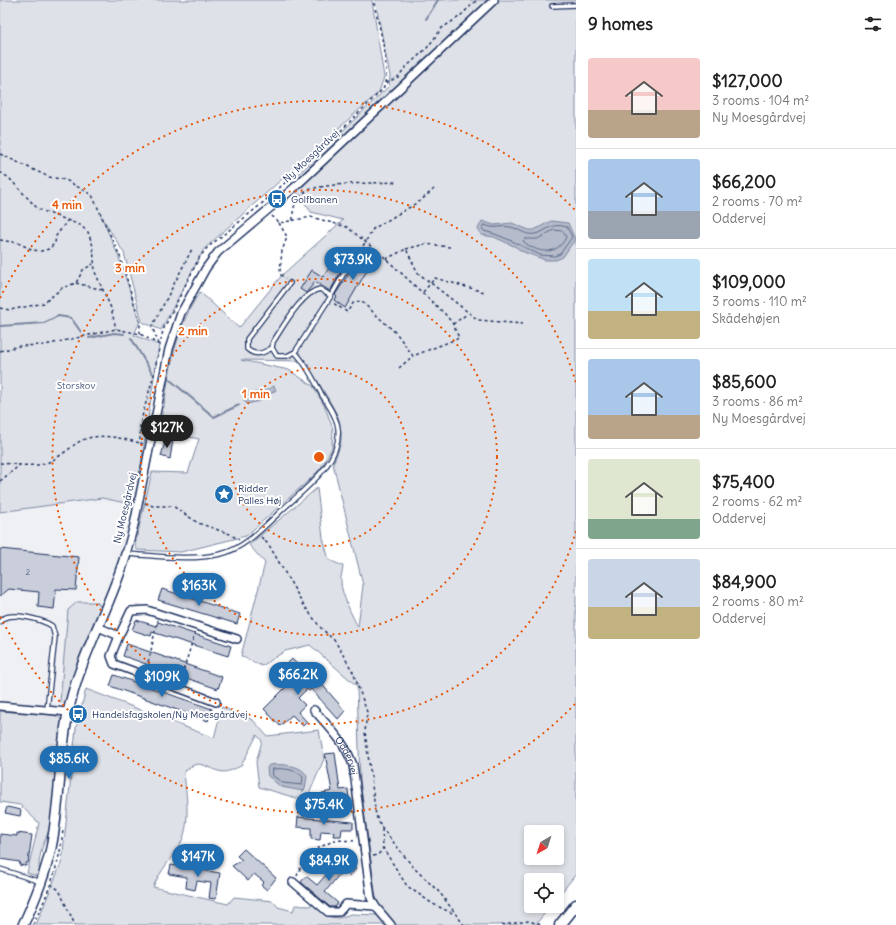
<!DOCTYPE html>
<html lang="en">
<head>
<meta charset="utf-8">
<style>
	body { margin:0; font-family:Delius,sans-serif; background:#f2f2f2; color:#222; height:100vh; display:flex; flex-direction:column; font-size:15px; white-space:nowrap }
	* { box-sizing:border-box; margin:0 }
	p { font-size:13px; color:#767676 }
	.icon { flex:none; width:22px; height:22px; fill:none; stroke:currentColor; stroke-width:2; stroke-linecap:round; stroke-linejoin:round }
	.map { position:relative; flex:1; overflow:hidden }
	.sheet { display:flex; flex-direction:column; background:#fff; width:320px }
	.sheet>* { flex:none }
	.needle { width:26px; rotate:219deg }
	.fabs { position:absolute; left:524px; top:825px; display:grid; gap:8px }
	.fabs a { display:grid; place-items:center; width:40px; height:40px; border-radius:4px; background:#fff; box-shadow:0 2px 6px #0003; font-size:20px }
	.price { position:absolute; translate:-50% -34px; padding:0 9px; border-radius:14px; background:#1f6fb2; color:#fff; font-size:13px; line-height:26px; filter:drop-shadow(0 1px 2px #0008) }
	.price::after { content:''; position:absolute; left:50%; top:24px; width:12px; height:9px; margin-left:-6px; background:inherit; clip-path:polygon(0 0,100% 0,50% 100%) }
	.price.on { background:#222; color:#fff }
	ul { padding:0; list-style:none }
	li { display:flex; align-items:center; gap:12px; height:100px; padding:0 12px }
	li+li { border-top:1px solid #e0e0e0 }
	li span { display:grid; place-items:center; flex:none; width:112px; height:80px; border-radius:4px; color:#555 }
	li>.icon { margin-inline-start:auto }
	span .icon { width:48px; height:48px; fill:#fffc; stroke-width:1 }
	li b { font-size:17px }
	h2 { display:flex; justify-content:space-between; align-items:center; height:48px; padding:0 12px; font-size:17px }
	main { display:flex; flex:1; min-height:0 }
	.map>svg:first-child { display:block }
</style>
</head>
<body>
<main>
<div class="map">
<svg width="576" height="925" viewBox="0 0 576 925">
	<rect width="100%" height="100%" fill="#fff"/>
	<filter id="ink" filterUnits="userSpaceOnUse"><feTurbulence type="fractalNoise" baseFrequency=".025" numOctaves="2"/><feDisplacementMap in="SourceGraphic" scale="8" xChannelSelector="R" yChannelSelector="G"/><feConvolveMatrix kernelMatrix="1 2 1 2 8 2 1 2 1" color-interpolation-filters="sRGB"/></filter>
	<g filter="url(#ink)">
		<!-- built -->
		<path fill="#eff0f4" d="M102 498 135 505 126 542 64 704 44 707 0 702V512Z"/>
		<!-- green -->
		<path fill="#dee1e7" stroke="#7c88a2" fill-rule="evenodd" d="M0 0H372L384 77 379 92 204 249 161 330 142 322 124 253 101 216 118 255 140 321 134 335 159 345 135 505 102 498 0 512Z
			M375 0H576V874L557 898V880H531V906H551L535 925H394L377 905 360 781 357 686 310 645 285 651 262 666 241 656 265 563 249 545 317 488 323 538 329 560 343 566C343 572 340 576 341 582 341 593 353 618 358 627L363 585 333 464C336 456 340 448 341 440 343 415 317 382 305 361L241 360 289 370 313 386 325 407 333 429 332 448 321 468 309 480 246 536 181 552 137 550 135 545 152 472 188 473 199 439 160 431C168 384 172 332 200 292L239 328 282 275 343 220 311 212 290 182 389 86 390 76ZM531 832H557V858H531Z
			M77 602H97L102 608 67 701 63 703 60 702 68 610Z
			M86 689 214 738 222 707 253 720 267 736 319 730 324 759 306 801 259 787 256 762 262 741 257 735 241 766C236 768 229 772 223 772 204 769 201 756 184 772 186 793 191 823 181 843 172 858 160 871 153 887L228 904 234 897 273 901 278 907 293 911 295 905 309 906 313 904 330 917 339 918 351 914 378 915 386 925H36L62 861 76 728Z
			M0 711 53 715 59 717 63 723 51 826C45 839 36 860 40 873L37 876 27 873 39 823 20 805 0 802Z"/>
		<!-- water -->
		<path fill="#b5bbca" stroke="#77839f" d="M482 221 494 225 512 223 529 230H534L551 221 568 223 575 239 563 257 556 260H545L521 251 516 247 494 237 481 235 478 229Z
			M274 386 276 390 260 401 247 404 244 401V397L247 393 263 392Z
			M269 765C281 764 301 764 307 776L305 789 303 791 281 787 268 776 267 768Z"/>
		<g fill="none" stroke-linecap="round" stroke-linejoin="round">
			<!-- shore -->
			<path stroke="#596789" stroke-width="1" d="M484 225C497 230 500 225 511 227 519 229 526 236 535 234 549 231 549 222 567 227L572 237 560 254 555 256 540 255 512 241 495 234 484 231 482 228Z
				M554 230 563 231 566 237C558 256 537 254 523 241L525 239H537Z
				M273 769C282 768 297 769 303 777L302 785 283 783 273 776Z"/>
			<!-- stream -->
			<path stroke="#77839f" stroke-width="2" d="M426 19 438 0
				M0 326 44 323 58 316 71 318 81 332
				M89 338 114 333 124 334
				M131 338 152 373
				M169 379 214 417 239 405"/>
		</g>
		<!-- building -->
		<path fill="#caceda" stroke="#1b2f5e" d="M349 249 355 253 340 273 330 291 315 282 306 293 300 289 312 270 323 277 334 261 339 264Z
			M363 252 371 257 366 265 369 267 345 308 334 300 337 297 335 295Z
			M166 438 173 440 170 459 161 456Z
			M0 549 79 557 76 590 56 589 54 609 38 607 39 592 9 589 0 596Z
			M162 589 240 614 237 624 158 600Z
			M136 620 156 626 158 622 231 646 228 656 152 632 151 636 132 630Z
			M127 644 222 677 218 689 123 656Z
			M292 659 316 684 319 681 345 711 338 719 311 689 309 691 307 689 298 698 305 705 298 712 307 722 303 726 292 715 280 726 264 709 288 685 277 674Z
			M114 675 212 709 208 721 110 686Z
			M335 753 340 790 348 789 349 798 323 801 322 793 332 791 325 754Z
			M7 807 21 810 20 816 5 813Z
			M298 817 353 822V829H342L341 836H333L334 832 321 831 320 840 311 839V828L297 827Z
			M17 833 32 835 28 863H26V866L19 865 20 862 0 859V834L17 836Z
			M244 849 276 878 267 890 261 885 264 882 254 874 248 881 232 866 242 860 237 856Z
			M342 857 356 869 350 876 343 870 325 892 338 903 335 907H330L301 882 306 876 317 885Z
			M171 865 220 873 216 899 209 898 211 883 197 881 195 890 186 888 187 877 169 874Z"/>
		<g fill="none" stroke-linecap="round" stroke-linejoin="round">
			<defs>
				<path id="service" d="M552 6 576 5
					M331 296 343 275 357 256
					M272 348C263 353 256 357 247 349V339L290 283
					M127 554C157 556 191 561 221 554 244 549 265 526 282 510 304 489 342 463 338 428 337 417 328 405 322 395 314 380 307 365 295 352L331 296 320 289C302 292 283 327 273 342L272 348 277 356H287L295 352
					M0 622 2 619C13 612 41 619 52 626L55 637 47 710
					M0 869 41 882"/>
				<g id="minor">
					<path d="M126 554 134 525 169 349 181 313 206 268 218 252 295 187 494 0"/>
					<path d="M98 627 119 636 111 656 114 664 216 702"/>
					<path d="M119 636 131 611 147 610 237 639"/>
					<path d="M0 706 68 712"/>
					<path id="s1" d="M314 710C330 728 345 742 353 765L371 898 375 906 391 925"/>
					<path d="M293 882 328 912H339L346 904 375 906"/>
				</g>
				<path id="tertiary" d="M23 925C35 900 45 875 51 848 60 805 59 758 68 713 79 658 110 608 126 554"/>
				<path id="secondary" d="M560 925 576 905"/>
			</defs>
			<!-- service casing -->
			<use href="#service" stroke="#1b2f5e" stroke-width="6"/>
			<!-- minor casing -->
			<use href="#minor" stroke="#1b2f5e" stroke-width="10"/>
			<!-- tertiary casing -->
			<use href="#tertiary" stroke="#1b2f5e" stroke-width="12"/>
			<!-- secondary casing -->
			<use href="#secondary" stroke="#1b2f5e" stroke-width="13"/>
			<!-- path -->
			<path stroke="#1b2f5e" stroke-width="1.5" stroke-dasharray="3 3" stroke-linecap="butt" d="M386 83 398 77 405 68 427 48 442 28 459 17 477 0
				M0 154 49 177 66 180 92 195 120 256 140 323V334
				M0 172 9 178 38 209 80 225 88 232 93 246 95 272 111 308 116 329
				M272 216 279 223 311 217 347 227 383 256 445 314 453 324 459 338 413 356 397 334 361 301 354 302 347 312 333 303
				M293 220C292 208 296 198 307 191 320 183 379 183 397 182
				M279 223 286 235V240L282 251 280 270 281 275 286 279
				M0 240 18 243 33 250 41 251 49 249 55 243 56 236 67 221
				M406 249 425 244 450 247
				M360 251 373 229 420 201 434 189
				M386 259 406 249 418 273 478 320 523 324
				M76 283 103 290
				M423 292 435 278 484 292
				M0 308 10 310 44 303 62 288 76 283 83 270 93 264
				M453 324 467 314
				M159 344 152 327 192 249
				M0 351 19 346 45 345 116 329 140 334 162 346
				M399 368 413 356
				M143 444 140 443V424L154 374 163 330 199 258 207 248 259 206 315 156 383 89C392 71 378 21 373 0
				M0 463C14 464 30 467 43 464 55 461 67 450 77 443 96 431 120 438 140 443
				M0 481 20 465
				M145 503 153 506H173L198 523 230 534 239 540
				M261 537 269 545 303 604 320 627 335 641 353 672 367 712 365 732 376 816 382 828 414 868 440 893 464 925
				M146 668C152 652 153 636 158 620
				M180 681 195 633
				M382 829 383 848 407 886 433 904 452 913
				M373 856 378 855 383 848
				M297 876 306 854 335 840 357 841
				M51 884 59 890 75 925
				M33 925C48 894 61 862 63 828
				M502 925 529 921 542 925"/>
			<!-- service -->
			<use href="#service" stroke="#fff" stroke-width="3.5"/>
			<!-- minor -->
			<use href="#minor" stroke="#fff" stroke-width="7"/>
			<!-- tertiary -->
			<use href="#tertiary" stroke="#fff" stroke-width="9"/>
			<!-- secondary -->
			<use href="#secondary" stroke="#fff" stroke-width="10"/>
		</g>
	</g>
	<!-- distance rings -->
	<g fill="none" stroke="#e8590c" stroke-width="2" stroke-dasharray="2 4">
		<circle cx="319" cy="457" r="89"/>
		<circle cx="319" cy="457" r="178"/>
		<path d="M576 531A267 267 0 1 1 576 383"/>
		<path d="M575 704A356 356 0 0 1 0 616M0 298A356 356 0 0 1 575 210"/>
	</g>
	<!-- icons -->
	<defs>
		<symbol id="bus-disc" viewBox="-11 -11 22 22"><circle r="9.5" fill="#1f6fb2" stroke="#fff"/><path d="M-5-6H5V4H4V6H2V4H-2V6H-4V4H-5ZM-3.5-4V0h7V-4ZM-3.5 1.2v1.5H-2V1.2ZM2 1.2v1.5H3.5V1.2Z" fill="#fff"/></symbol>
		<symbol id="sight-disc" viewBox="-11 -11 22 22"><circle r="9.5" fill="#1f6fb2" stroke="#fff"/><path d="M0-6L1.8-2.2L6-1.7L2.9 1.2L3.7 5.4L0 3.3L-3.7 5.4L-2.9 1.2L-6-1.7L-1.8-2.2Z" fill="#fff"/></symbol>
	</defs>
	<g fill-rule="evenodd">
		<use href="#bus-disc" x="266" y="188" width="22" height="22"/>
		<use href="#sight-disc" x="213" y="483" width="22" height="22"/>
		<use href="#bus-disc" x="67" y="703" width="22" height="22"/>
	</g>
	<g text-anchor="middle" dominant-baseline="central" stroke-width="4" stroke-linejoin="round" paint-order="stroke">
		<!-- number labels -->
		<g font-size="8" fill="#47577d">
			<text x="28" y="572">2</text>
		</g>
		<!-- street labels -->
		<g font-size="10" fill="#1b2f5e" stroke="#fff">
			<text transform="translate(311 156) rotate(-43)">Ny Moesgårdvej</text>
			<text transform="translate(125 508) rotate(-77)">Ny Moesgårdvej</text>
			<text stroke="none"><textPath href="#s1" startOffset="57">Oddervej</textPath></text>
		</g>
		<!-- poi labels -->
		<g font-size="10" fill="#1b2f5e" stroke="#fff" text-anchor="start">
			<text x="291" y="199">Golfbanen</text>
			<text x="238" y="488">Ridder<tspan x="238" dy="12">Palles Høj</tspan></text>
			<text x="92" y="714">Handelsfagskolen/Ny Moesgårdvej</text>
		</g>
		<!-- park labels -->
		<g font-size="10" fill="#4c5c80" stroke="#fff">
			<text x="76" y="385">Storskov</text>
		</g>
	</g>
	<circle cx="319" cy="457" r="6" fill="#e8590c" stroke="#fff" stroke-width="2"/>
	<g font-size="12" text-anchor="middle" font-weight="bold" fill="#e8590c" stroke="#fff" stroke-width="4" stroke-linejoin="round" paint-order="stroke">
		<text x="67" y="209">4 min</text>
		<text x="130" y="272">3 min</text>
		<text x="193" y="335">2 min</text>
		<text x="256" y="398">1 min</text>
	</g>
</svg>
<div class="fabs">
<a><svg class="needle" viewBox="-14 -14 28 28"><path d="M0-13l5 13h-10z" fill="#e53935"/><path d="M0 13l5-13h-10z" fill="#767676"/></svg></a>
<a><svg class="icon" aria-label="locate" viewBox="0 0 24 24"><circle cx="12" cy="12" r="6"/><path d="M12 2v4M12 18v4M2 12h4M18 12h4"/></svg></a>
</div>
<b class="price" style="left:353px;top:281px">$73.9K</b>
<b class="price on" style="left:167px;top:449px">$127K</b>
<b class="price" style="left:199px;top:607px">$163K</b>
<b class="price" style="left:298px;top:696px">$66.2K</b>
<b class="price" style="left:162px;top:698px">$109K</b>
<b class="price" style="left:69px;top:780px">$85.6K</b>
<b class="price" style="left:324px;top:826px">$75.4K</b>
<b class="price" style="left:198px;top:878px">$147K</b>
<b class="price" style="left:329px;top:882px">$84.9K</b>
</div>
<section class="sheet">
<h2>9 homes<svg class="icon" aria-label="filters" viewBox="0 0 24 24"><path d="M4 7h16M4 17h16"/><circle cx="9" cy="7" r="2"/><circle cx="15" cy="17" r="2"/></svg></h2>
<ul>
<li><span style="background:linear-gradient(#f6c9c9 65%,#b9a48a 0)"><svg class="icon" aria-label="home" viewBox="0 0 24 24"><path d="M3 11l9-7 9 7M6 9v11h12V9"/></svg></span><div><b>$127,000</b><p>3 rooms · 104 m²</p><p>Ny Moesgårdvej</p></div></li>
<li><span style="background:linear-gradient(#a9c7e8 65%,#9aa5b1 0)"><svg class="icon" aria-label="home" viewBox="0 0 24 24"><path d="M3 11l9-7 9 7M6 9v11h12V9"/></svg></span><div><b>$66,200</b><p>2 rooms · 70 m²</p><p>Oddervej</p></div></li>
<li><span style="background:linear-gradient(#bfe0f5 65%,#c2b280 0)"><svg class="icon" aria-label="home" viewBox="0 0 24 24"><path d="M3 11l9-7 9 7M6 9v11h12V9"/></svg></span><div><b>$109,000</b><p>3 rooms · 110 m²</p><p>Skådehøjen</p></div></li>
<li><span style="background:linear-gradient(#a9c7e8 70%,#b9a48a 0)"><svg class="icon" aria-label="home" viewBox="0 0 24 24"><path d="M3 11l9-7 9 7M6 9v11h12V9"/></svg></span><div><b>$85,600</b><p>3 rooms · 86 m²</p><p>Ny Moesgårdvej</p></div></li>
<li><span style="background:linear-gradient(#dfe7d0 75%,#7fa58c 0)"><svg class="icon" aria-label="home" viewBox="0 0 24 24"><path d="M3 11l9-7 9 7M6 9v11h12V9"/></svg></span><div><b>$75,400</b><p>2 rooms · 62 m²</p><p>Oddervej</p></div></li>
<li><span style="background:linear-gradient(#c9d6e8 60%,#c2b280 0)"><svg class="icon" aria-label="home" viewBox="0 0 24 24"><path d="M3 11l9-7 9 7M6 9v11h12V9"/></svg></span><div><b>$84,900</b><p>2 rooms · 80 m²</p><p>Oddervej</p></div></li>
</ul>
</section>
</main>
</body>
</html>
